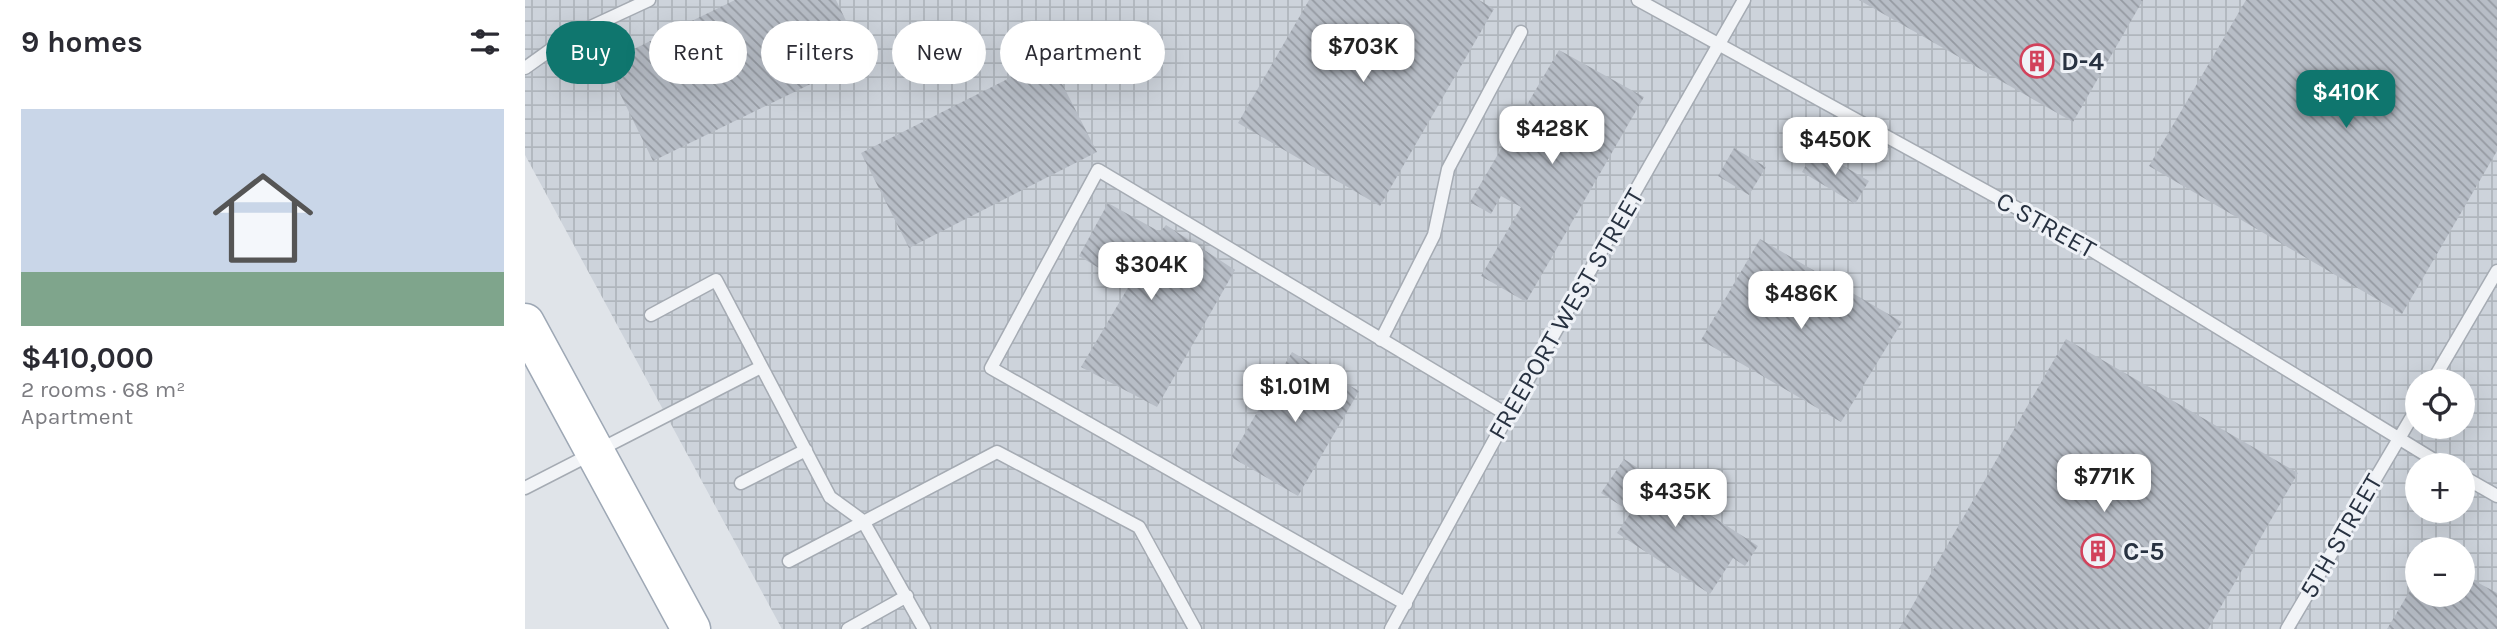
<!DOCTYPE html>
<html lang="en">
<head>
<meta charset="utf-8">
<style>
	body { margin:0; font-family:Karla,sans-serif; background:#f2f2f3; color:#2b2b33; height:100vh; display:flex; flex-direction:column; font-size:26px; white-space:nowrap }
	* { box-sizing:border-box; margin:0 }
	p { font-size:23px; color:#7c7c81 }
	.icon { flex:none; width:38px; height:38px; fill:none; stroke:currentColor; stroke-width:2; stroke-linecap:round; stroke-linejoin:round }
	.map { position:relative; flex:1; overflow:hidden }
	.drawer { display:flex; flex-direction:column; background:#fff; width:525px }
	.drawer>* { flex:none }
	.banner { position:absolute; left:21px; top:21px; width:665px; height:63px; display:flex; gap:14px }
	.buttons { position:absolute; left:1880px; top:369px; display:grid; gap:14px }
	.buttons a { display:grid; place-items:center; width:70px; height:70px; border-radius:50%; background:#fff; box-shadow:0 7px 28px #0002; font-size:35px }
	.price { position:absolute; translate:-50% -60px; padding:0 16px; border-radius:14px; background:#fff; color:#222; font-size:23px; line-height:46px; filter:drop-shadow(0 2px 4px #0008) }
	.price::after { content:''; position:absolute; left:50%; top:42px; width:21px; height:16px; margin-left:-10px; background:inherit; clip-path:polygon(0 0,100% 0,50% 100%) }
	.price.current { background:#0f766e; color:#fff }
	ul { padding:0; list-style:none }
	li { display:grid; align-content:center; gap:14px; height:371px; padding:0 21px }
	li span { display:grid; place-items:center; height:217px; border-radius:0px; color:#555 }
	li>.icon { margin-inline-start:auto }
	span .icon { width:126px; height:126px; fill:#fffc; stroke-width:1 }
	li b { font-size:30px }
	h2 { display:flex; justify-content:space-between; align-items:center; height:84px; padding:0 21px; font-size:30px }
	.pill { padding:0 24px; border-radius:32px; background:#fff; box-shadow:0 7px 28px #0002; font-size:24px; line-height:63px }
	.pill.current { background:#0f766e; color:#fff }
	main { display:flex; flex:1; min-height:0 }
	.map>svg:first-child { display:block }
</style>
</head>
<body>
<main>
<section class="drawer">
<h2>9 homes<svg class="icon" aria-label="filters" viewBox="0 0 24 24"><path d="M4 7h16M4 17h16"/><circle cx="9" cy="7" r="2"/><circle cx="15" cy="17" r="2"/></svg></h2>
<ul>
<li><span style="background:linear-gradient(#c9d6e8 75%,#7fa58c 0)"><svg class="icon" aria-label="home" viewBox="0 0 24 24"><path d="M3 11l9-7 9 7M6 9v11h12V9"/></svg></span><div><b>$410,000</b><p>2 rooms · 68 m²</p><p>Apartment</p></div></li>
</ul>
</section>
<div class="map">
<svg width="1972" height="629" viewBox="0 0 1972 629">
	<defs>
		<pattern id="industrial-grid" width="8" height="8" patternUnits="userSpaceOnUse" patternTransform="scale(1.75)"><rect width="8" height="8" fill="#cdd3db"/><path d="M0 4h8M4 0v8" fill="none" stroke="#b0b6bd"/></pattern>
		<pattern id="building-back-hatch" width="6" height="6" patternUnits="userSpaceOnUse" patternTransform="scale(1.75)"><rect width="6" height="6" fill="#b7bdc6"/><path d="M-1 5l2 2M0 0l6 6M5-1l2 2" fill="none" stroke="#959aa2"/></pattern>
	</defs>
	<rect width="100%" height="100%" fill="#e0e4e9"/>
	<!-- industrial -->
	<path fill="url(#industrial-grid)" fill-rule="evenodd" d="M0 0H1972V629H257L0 155ZM1892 382H1937V427H1892ZM1892 466H1937V511H1892ZM1892 550H1937V595H1892Z"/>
	<!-- building -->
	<path fill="url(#building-back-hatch)" d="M210 0H311L339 58 128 161 80 63Z
		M784 0H954L969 9 855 206 713 123Z
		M1334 0H1618L1548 122Z
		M1721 0H1972V151L1877 314 1624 166Z
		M1034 50 1119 97 1001 302 956 276 996 207 976 196 966 214 945 202Z
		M524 58 572 152 384 248 336 153Z
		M1209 148 1241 167 1224 195 1193 176Z
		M1290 149 1344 181 1330 204 1277 172Z
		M583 203 635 232 641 225 710 270 632 407 556 367 604 286 554 256Z
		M1235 239 1377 322 1316 422 1176 340Z
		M1541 339 1773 473 1683 629H1374Z
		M767 352 834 391 773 496 706 457Z
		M1099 459 1233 546 1220 566 1208 558 1185 594 1092 533 1106 512 1076 493Z
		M1937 574 1972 593V629H1862L1892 579V595H1937Z"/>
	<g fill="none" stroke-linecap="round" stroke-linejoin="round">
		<defs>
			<path id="lane" d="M1113 0 1550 240 1919 466
				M0 68 42 38 124 0
				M126 315 191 280 305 497 338 521 399 629
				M856 340 909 235 923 169 996 32
				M1907 382 1972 271
				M1937 476 1972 496
				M216 483 281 450
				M0 488 236 367
				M264 561 472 452 614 527 670 629
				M881 604 466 368 573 170 983 415
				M323 629 382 596
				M866 629 983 415 1219 0
				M1762 629 1892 408"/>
			<path id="primary" d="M0 323 166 629"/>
		</defs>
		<!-- lane casing -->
		<use href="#lane" stroke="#a5abb3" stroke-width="15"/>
		<!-- primary casing -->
		<use href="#primary" stroke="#9ea8b5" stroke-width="41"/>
		<!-- lane -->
		<use href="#lane" stroke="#f2f4f7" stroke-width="12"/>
		<!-- primary -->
		<use href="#primary" stroke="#fff" stroke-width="38"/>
	</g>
	<!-- icons -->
	<defs>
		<symbol id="building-ring" viewBox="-11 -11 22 22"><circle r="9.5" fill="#eff2f7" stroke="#d2415b" stroke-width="1.5"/><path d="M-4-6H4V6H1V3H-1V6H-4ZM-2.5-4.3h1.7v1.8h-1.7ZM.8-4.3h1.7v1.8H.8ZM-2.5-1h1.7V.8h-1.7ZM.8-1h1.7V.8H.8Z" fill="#d2415b"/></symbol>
	</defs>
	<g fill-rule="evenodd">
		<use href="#building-ring" x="1493" y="42" width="38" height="38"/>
		<use href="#building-ring" x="1554" y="532" width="38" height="38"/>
	</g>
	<g text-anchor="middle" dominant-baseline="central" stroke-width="6" stroke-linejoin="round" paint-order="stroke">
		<!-- poi labels -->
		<g font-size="26" font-weight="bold" fill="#283241" stroke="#eff2f7" text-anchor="start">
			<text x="1536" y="61">D-4</text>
			<text x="1598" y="551">C-5</text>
		</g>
		<!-- street labels -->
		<g font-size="26" fill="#283241" stroke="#eff2f7">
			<text transform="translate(1521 225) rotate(29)">C STREET</text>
			<text transform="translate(1041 314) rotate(-60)">FREEPORT WEST STREET</text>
			<text transform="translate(1816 536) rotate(-60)">5TH STREET</text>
		</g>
	</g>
</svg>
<div class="buttons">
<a><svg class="icon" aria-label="locate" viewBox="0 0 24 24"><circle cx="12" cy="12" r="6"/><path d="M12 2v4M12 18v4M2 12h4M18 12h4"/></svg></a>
<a>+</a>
<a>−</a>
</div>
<b class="price" style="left:838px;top:84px">$703K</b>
<b class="price current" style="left:1821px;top:130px">$410K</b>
<b class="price" style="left:1027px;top:166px">$428K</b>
<b class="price" style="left:1310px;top:177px">$450K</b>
<b class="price" style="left:626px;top:302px">$304K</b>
<b class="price" style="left:1276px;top:331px">$486K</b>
<b class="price" style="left:770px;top:424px">$1.01M</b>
<b class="price" style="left:1579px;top:514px">$771K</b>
<b class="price" style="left:1150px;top:529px">$435K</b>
<div class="banner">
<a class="pill current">Buy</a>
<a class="pill">Rent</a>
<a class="pill">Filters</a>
<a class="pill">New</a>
<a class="pill">Apartment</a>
</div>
</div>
</main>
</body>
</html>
